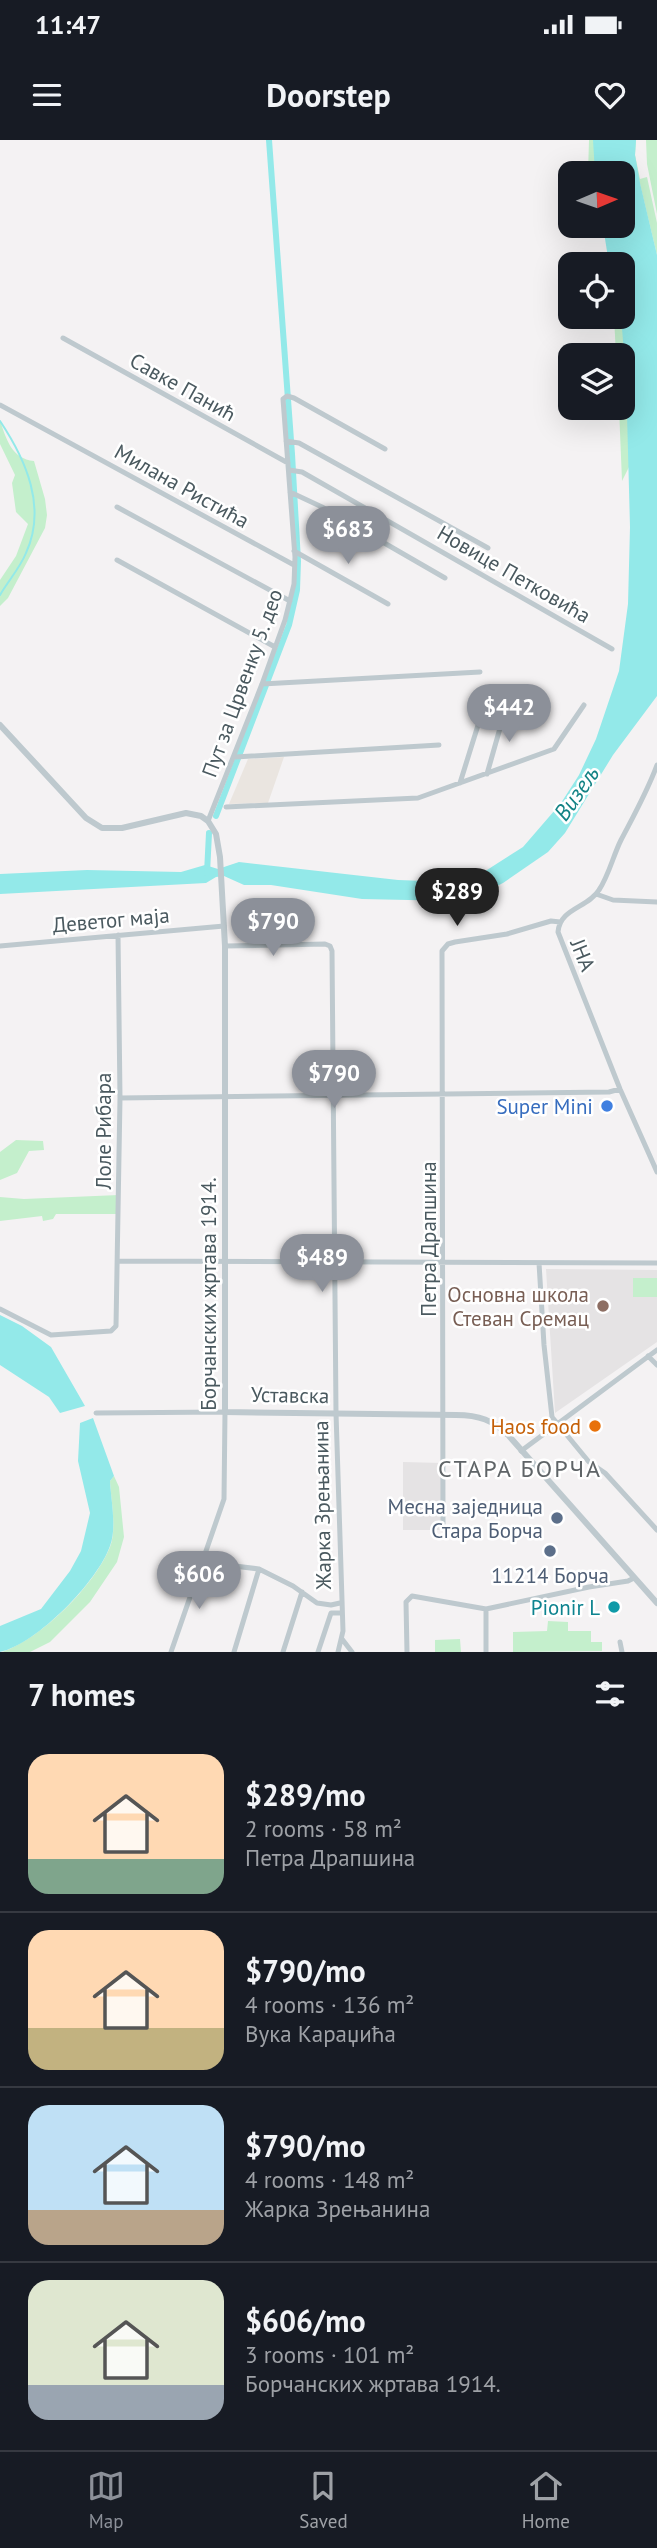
<!DOCTYPE html>
<html lang="en">
<head>
<meta charset="utf-8">
<style>
	body { margin:0; font-family:"PT Sans",sans-serif; background:#242831; color:#f1f3f6; height:100vh; display:flex; flex-direction:column; font-size:26px; white-space:nowrap }
	* { box-sizing:border-box; margin:0 }
	p { font-size:23px; color:#9ea1a6 }
	.icon { flex:none; width:38px; height:38px; fill:none; stroke:currentColor; stroke-width:2; stroke-linecap:round; stroke-linejoin:round }
	.map { position:relative; height:1512px; overflow:hidden }
	.sheet { display:flex; flex-direction:column; background:#171b24; flex:1 }
	.sheet>* { flex:none }
	.needle { width:46px; rotate:88deg }
	.fabs { position:absolute; left:558px; top:21px; display:grid; gap:14px }
	.fabs a { display:grid; place-items:center; width:77px; height:77px; border-radius:14px; background:#171b24; box-shadow:0 7px 28px #0002; font-size:35px }
	.price { position:absolute; translate:-50% -60px; padding:0 16px; border-radius:24px; background:#8c9099; color:#fff; font-size:23px; line-height:46px; filter:drop-shadow(0 2px 4px #0008) }
	.price::after { content:''; position:absolute; left:50%; top:42px; width:21px; height:16px; margin-left:-10px; background:inherit; clip-path:polygon(0 0,100% 0,50% 100%) }
	.price.on { background:#222; color:#fff }
	ul { padding:0; list-style:none }
	li { display:flex; align-items:center; gap:21px; height:175px; padding:0 28px }
	li+li { border-top:2px solid #363941 }
	li span { display:grid; place-items:center; flex:none; width:196px; height:140px; border-radius:21px; color:#555 }
	li>.icon { margin-inline-start:auto }
	span .icon { width:84px; height:84px; fill:#fffc; stroke-width:1 }
	li b { font-size:30px }
	h2 { display:flex; justify-content:space-between; align-items:center; height:84px; padding:0 28px; font-size:30px }
	.status { display:flex; justify-content:space-between; align-items:center; height:49px; padding:0 35px; background:#171b24; direction:ltr }
	.status svg { height:19px; fill:currentColor }
	header { display:flex; justify-content:space-between; align-items:center; height:91px; padding:0 28px; background:#171b24; font-size:32px; font-weight:700 }
	.dock { display:flex; justify-content:space-around; align-items:center; height:98px; border-top:2px solid #363941; background:#171b24; font-size:19px; color:#9ea1a6 }
	.dock a { display:grid; justify-items:center; gap:4px }
	.dock .on { color:#8c9099 }
	.map>svg:first-child { display:block }
</style>
</head>
<body>
<div class="status"><b>11:47</b><svg viewBox="0 0 49 12"><path d="M0 12V9h3v3zM5 12V6h3v6zM10 12V3h3v9zM15 12V0h3v12zM26 1h20v11H26zM47 4h2v5h-2z"/></svg></div>
<header><svg class="icon" aria-label="menu" viewBox="0 0 24 24"><path d="M4 6h16M4 12h16M4 18h16"/></svg>Doorstep<svg class="icon" aria-label="heart" viewBox="0 0 24 24"><path d="M12 20l-8-8c-3-5 5-10 8-4 3-6 11-1 8 4z"/></svg></header>
<div class="map">
<svg width="657" height="1512" viewBox="0 0 657 1512">
	<rect width="100%" height="100%" fill="#f4f2f3"/>
	<!-- commercial -->
	<path fill="#eae5e0" d="M284 617 268 663 229 664 248 619Z"/>
	<!-- education -->
	<path fill="#e5e3e4" d="M546 1129 657 1130V1202L555 1273Z
		M403 1322 442 1323V1390H403Z"/>
	<!-- green -->
	<path fill="#c4efcc" d="M589 0H636L635 15 640 39 647 37 657 83V115L640 44 623 33H588Z
		M646 0H657V74L647 24Z
		M614 177H623L631 323 622 341 619 268H623V215H616Z
		M0 280C6 299 12 319 34 321L45 359 47 375 45 388 8 458 0 466V440L16 416 28 384 16 372 12 343 15 335 0 304Z
		M16 1000 43 1001 44 1010 29 1011 17 1033 0 1040V1012Z
		M119 1055V1074H56L53 1079 43 1081 42 1076 0 1081V1057L24 1059Z
		M633 1138H657V1157H633Z
		M114 1336 119 1347 124 1397 117 1422 90 1462 50 1502 30 1512H2C42 1498 94 1446 110 1407 117 1389 111 1360 110 1341Z
		M548 1481 568 1482V1491H591V1502H602V1511L513 1512V1492L547 1491Z
		M460 1499 461 1512H435V1500Z"/>
	<!-- water -->
	<path fill="#93e9e9" d="M593 0H636L635 15 640 43 657 115V556L613 615 565 693 548 712 503 743 479 755 455 761 362 759 271 745H244L224 736 216 737 206 743 0 754V734L87 730 181 732 205 725 218 729 239 722 398 740 456 742 476 737 523 707 561 663 579 635 596 599 619 531 628 464 630 387 626 236 621 177H623V124H609L603 86H623V33H595Z
		M0 1175 22 1186 51 1207 85 1266 60 1273 49 1257 0 1225Z
		M93 1278 114 1336 110 1341C111 1360 117 1388 110 1406 98 1441 37 1504 0 1512V1486L41 1469 70 1431 81 1411 90 1373 78 1321 80 1283Z"/>
	<g fill="none" stroke-linecap="round" stroke-linejoin="round">
		<!-- stream -->
		<path stroke="#93e9e9" stroke-width="2" d="M0 281C26 320 47 367 26 413 20 428 8 441 0 455"/>
		<!-- canal -->
		<path stroke="#93e9e9" stroke-width="6" d="M216 676 289 485 297 450 298 421 292 314 269 0
			M207 733 209 693"/>
		<!-- minor -->
		<path stroke="#bec9ce" stroke-width="5" d="M63 198 288 323
			M0 265 294 425
			M286 301 299 303 488 408
			M289 330 302 332 612 509
			M290 352 322 367 445 438
			M117 367 290 461
			M294 411 388 464
			M117 420 275 507
			M262 544 480 532
			M235 617 439 605
			M657 625C647 652 634 675 621 700 613 716 609 735 599 750 588 768 560 768 558 792L620 949 657 1032
			M487 634 506 567
			M460 643 484 566
			M226 667 418 658 554 609 584 565
			M208 681 262 544 285 480 294 444 295 417 283 259 287 256 294 258 385 309
			M596 754 613 760 657 762
			M0 806 224 786
			M225 806 325 804 330 806 332 811 336 1273 343 1491 338 1512
			M120 958 609 952 620 949
			M118 1121 657 1123
			M539 1123 544 1205 552 1277 589 1322 605 1333 657 1390
			M0 1169 51 1195 111 1191 116 1186 120 958 118 795
			M648 1216 657 1225
			M96 1273 225 1272 224 1359 171 1512
			M521 1311 657 1210
			M443 1384 442 811 448 804 455 802 507 794 551 781 560 782
			M202 1422 259 1429 293 1446 317 1463 331 1465 340 1463
			M486 1469V1512
			M342 1499 352 1512
			M620 1502 622 1512
			M234 1512 259 1429
			M283 1512 302 1452
			M318 1512 331 1473H341
			M407 1512 406 1462 412 1456 486 1469 589 1447 628 1441 634 1438"/>
		<!-- tertiary -->
		<path stroke="#bec9ce" stroke-width="6" d="M0 585 86 678 102 688H122L186 673 201 676 208 681 216 694 220 717 225 806V1272L456 1275C479 1275 493 1280 509 1296L657 1463"/>
	</g>
	<!-- markers -->
	<circle fill="#3f7fe0" stroke="#fff" stroke-width="2.5" cx="607" cy="966" r="7"/>
	<circle fill="#8d6e63" stroke="#fff" stroke-width="2.5" cx="603" cy="1166" r="7"/>
	<circle fill="#e8710a" stroke="#fff" stroke-width="2.5" cx="595" cy="1286" r="7"/>
	<g fill="#5c6f8a" stroke="#fff" stroke-width="2.5">
		<circle cx="557" cy="1378" r="7"/>
		<circle cx="550" cy="1411" r="7"/>
	</g>
	<circle fill="#0f9aa8" stroke="#fff" stroke-width="2.5" cx="614" cy="1467" r="7"/>
	<g text-anchor="middle" dominant-baseline="central" stroke-width="5" stroke-linejoin="round" paint-order="stroke">
		<!-- street labels -->
		<g font-size="21" fill="#4a595f" stroke="#fff">
			<text transform="translate(183 247) rotate(29)">Савке Панић</text>
			<text transform="translate(182 346) rotate(29)">Милана Ристића</text>
			<text transform="translate(514 434) rotate(30)">Новице Петковића</text>
			<text transform="translate(242 543) rotate(-70)">Пут за Црвенку 5. део</text>
			<text transform="translate(111 780) rotate(-5)">Деветог маја</text>
			<text transform="translate(583 815) rotate(68)">ЈНА</text>
			<text transform="translate(103 991) rotate(-90)">Лоле Рибара</text>
			<text transform="translate(428 1099) rotate(-90)">Петра Драпшина</text>
			<text transform="translate(208 1154) rotate(-90)">Борчанских жртава 1914.</text>
			<text transform="translate(290 1255) rotate(1)">Уставска</text>
			<text transform="translate(322 1365) rotate(-91)">Жарка Зрењанина</text>
		</g>
		<!-- shop labels -->
		<g font-size="21" fill="#366cbe" stroke="#fff" text-anchor="end">
			<text x="593" y="966">Super Mini</text>
		</g>
		<!-- education labels -->
		<g font-size="21" fill="#785e54" stroke="#fff" text-anchor="end">
			<text x="589" y="1154">Основна школа<tspan x="589" dy="24">Стеван Сремац</tspan></text>
		</g>
		<!-- food labels -->
		<g font-size="21" fill="#c56008" stroke="#fff" text-anchor="end">
			<text x="581" y="1286">Haos food</text>
		</g>
		<!-- service labels -->
		<g font-size="21" fill="#4e5e75" stroke="#fff" text-anchor="end">
			<text x="543" y="1366">Месна заједница<tspan x="543" dy="24">Стара Борча</tspan></text>
			<text x="550" y="1435" text-anchor="middle">11214 Борча</text>
		</g>
		<!-- culture labels -->
		<g font-size="21" fill="#0d838f" stroke="#fff" text-anchor="end">
			<text x="600" y="1467">Pionir L</text>
		</g>
		<!-- water labels -->
		<g font-size="23" font-style="italic" fill="#128284" stroke="#fff">
			<text transform="translate(576 653) rotate(-55)">Визељ</text>
		</g>
		<!-- quarter labels -->
		<g font-size="24" letter-spacing="2" fill="#5f6467" stroke="#fff">
			<text x="520" y="1328">СТАРА БОРЧА</text>
		</g>
	</g>
</svg>
<div class="fabs">
<a><svg class="needle" viewBox="-14 -14 28 28"><path d="M0-13l5 13h-10z" fill="#e53935"/><path d="M0 13l5-13h-10z" fill="#9ea1a6"/></svg></a>
<a><svg class="icon" aria-label="locate" viewBox="0 0 24 24"><circle cx="12" cy="12" r="6"/><path d="M12 2v4M12 18v4M2 12h4M18 12h4"/></svg></a>
<a><svg class="icon" aria-label="layers" viewBox="0 0 24 24"><path d="M12 4l9 5-9 5-9-5zM3 14l9 5 9-5"/></svg></a>
</div>
<b class="price" style="left:348px;top:426px">$683</b>
<b class="price" style="left:509px;top:604px">$442</b>
<b class="price on" style="left:457px;top:788px">$289</b>
<b class="price" style="left:273px;top:818px">$790</b>
<b class="price" style="left:334px;top:970px">$790</b>
<b class="price" style="left:322px;top:1154px">$489</b>
<b class="price" style="left:199px;top:1471px">$606</b>
</div>
<section class="sheet">
<h2>7 homes<svg class="icon" aria-label="filters" viewBox="0 0 24 24"><path d="M4 7h16M4 17h16"/><circle cx="9" cy="7" r="2"/><circle cx="15" cy="17" r="2"/></svg></h2>
<ul>
<li><span style="background:linear-gradient(#ffd9b3 75%,#7fa58c 0)"><svg class="icon" aria-label="home" viewBox="0 0 24 24"><path d="M3 11l9-7 9 7M6 9v11h12V9"/></svg></span><div><b>$289/mo</b><p>2 rooms · 58 m²</p><p>Петра Драпшина</p></div></li>
<li><span style="background:linear-gradient(#ffd9b3 70%,#c2b280 0)"><svg class="icon" aria-label="home" viewBox="0 0 24 24"><path d="M3 11l9-7 9 7M6 9v11h12V9"/></svg></span><div><b>$790/mo</b><p>4 rooms · 136 m²</p><p>Вука Караџића</p></div></li>
<li><span style="background:linear-gradient(#bfe0f5 75%,#b9a48a 0)"><svg class="icon" aria-label="home" viewBox="0 0 24 24"><path d="M3 11l9-7 9 7M6 9v11h12V9"/></svg></span><div><b>$790/mo</b><p>4 rooms · 148 m²</p><p>Жарка Зрењанина</p></div></li>
<li><span style="background:linear-gradient(#dfe7d0 75%,#9aa5b1 0)"><svg class="icon" aria-label="home" viewBox="0 0 24 24"><path d="M3 11l9-7 9 7M6 9v11h12V9"/></svg></span><div><b>$606/mo</b><p>3 rooms · 101 m²</p><p>Борчанских жртава 1914.</p></div></li>
</ul>
</section>
<nav class="dock">
<a class="on"><svg class="icon" aria-label="map" viewBox="0 0 24 24"><path d="M3 6l6-2 6 2 6-2v14l-6 2-6-2-6 2zM9 4v14M15 6v14"/></svg>Map</a>
<a><svg class="icon" aria-label="saved" viewBox="0 0 24 24"><path d="M7 4h10v16l-5-4-5 4z"/></svg>Saved</a>
<a><svg class="icon" aria-label="home" viewBox="0 0 24 24"><path d="M3 11l9-7 9 7M6 9v11h12V9"/></svg>Home</a>
</nav>
</body>
</html>
